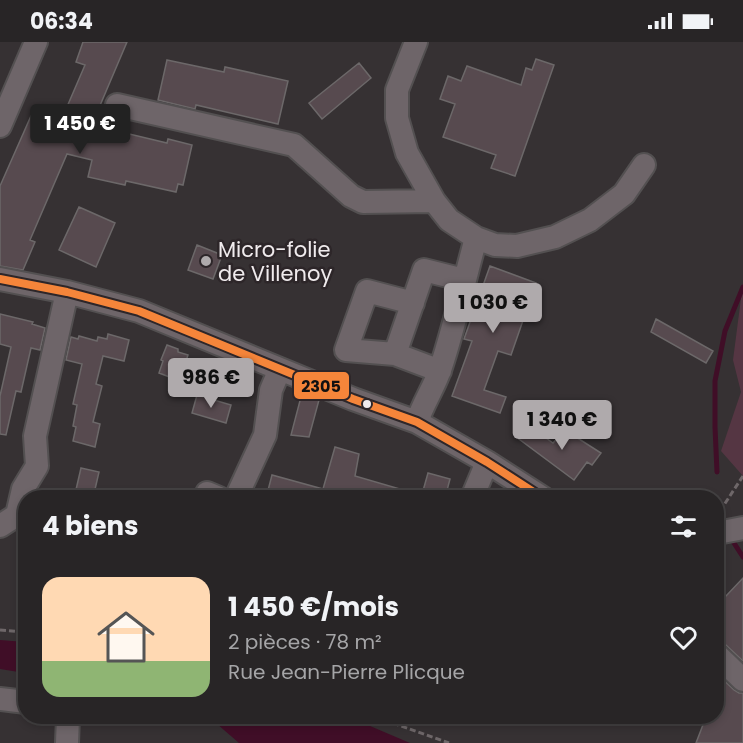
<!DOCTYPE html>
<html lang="fr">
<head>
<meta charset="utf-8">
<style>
	body { margin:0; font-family:Poppins,sans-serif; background:#343132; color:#f1f3f6; height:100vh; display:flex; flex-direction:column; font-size:22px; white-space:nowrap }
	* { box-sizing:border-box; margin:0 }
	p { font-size:20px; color:#a5a5a7 }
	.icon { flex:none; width:33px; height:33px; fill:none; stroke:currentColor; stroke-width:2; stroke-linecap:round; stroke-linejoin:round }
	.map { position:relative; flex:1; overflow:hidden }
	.details { position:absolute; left:18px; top:448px; width:706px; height:234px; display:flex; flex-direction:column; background:#282526; border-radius:24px; box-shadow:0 3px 9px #0003,0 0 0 2px #444243 }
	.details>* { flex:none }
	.price { position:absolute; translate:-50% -51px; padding:0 14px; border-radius:6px; background:#afaaac; color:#111; font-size:20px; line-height:39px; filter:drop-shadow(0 2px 3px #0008) }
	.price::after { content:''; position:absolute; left:50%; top:36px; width:18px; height:14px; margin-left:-9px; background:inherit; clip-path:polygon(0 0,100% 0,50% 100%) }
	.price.active { background:#222; color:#fff }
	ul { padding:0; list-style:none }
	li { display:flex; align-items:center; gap:18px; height:150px; padding:0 24px }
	li span { display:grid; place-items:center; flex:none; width:168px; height:120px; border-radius:18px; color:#555 }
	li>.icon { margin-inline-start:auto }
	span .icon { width:72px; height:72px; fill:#fffc; stroke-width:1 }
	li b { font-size:26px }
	h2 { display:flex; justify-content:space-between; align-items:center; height:72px; padding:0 24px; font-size:26px }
	.status { display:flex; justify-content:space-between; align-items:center; height:42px; padding:0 30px; background:#282526; direction:ltr }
	.status svg { height:16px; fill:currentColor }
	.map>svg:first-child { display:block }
</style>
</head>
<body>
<div class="status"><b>06:34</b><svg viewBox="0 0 49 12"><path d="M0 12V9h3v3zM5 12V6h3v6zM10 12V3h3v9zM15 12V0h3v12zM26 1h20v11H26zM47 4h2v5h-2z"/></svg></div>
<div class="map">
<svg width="743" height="701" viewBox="0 0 743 701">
	<rect width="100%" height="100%" fill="#363133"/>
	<!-- green -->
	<path fill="#553643" d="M743 241V434L721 409 741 350 733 318Z"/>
	<!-- water -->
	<path fill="#400e27" d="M0 598 25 600V631L0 627Z
		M209 675H349L410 701H239Z"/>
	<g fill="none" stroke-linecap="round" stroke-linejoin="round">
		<!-- stream -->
		<path stroke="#400e27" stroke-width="5" d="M717 430 715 385V339L725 289 743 245
			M734 501 743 515"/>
	</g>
	<!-- building -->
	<path fill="#574a4f" stroke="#6c6869" stroke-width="1.5" d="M83 0H127L93 80 126 87 125 91 167 101 168 97 192 103 183 143 178 142 176 150 126 139 125 143 88 135 92 118 67 112 30 198 35 200 23 228 0 224V144L31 74 60 81 85 23 76 20Z
		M536 17 554 23 515 134 491 126 496 113 443 95 455 62 440 57 448 34 461 39 467 24 521 43 526 26 532 28Z
		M167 18 224 30 225 25 288 39 278 82 196 63 195 67 158 58Z
		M359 21 371 36 322 77 309 61Z
		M79 165 115 181 96 225 59 208Z
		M197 203 222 213 213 237 188 228Z
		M490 224 536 241 511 313 498 309 484 348 506 355 500 371 452 354 472 299 464 297Z
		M0 272 33 280 32 282 45 286 40 308 31 306 21 350 16 349 6 393 0 392V354L11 305 0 302Z
		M656 277 713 309 706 321 651 290Z
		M108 292 129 298 124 319 103 314 96 342 102 344 93 380 100 382 95 405 73 399 76 385 73 384 77 363 73 362 82 322 66 318 71 295 78 297 79 294 97 299 98 295 107 297Z
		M167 303 178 307V310L188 313 184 325 192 328 188 342 159 331 163 319 161 318Z
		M302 351 319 358 309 395 291 393Z
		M197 353 231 363 226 381 192 371Z
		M528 383 553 401 565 388 601 411 592 423 587 420 574 438 519 397Z
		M335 405 359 412 355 434 417 452 416 456H266L272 433 323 447Z
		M81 426 99 430 93 456 75 452Z
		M428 431 450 437 445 456H421Z
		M743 536V619L726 603 721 600H717V560L726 554Z
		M717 632 734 648 739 651H743V701H696L706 675H717Z"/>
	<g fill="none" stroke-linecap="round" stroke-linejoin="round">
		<defs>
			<path id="minor" d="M416 0 397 48V76L407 111 434 159 449 178 476 196 495 203 517 204 555 195 590 178 624 152 644 123
				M117 63 294 103 351 154 363 160 434 159
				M0 84 36 0
				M0 237 67 250 139 269 353 357 417 380 487 420 543 456
				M395 312 346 308 367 249 413 261
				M440 329 395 312 424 228 464 238
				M417 380C423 361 435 344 441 325 455 283 464 239 476 196
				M207 451 219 456
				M236 456 265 393 271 348 280 327
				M472 456 487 420
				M0 484 17 473 23 447 37 424 35 394 67 250
				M717 491 743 486
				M717 613 743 638
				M0 657 26 660
				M67 701 68 675"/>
		</defs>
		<!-- minor casing -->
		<use href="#minor" stroke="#535051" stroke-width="26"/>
		<!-- path -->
		<path stroke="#6e6769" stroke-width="3" stroke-dasharray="6 3" stroke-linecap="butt" d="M720 469 743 434
			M0 588 26 590
			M376 675 449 701"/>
		<!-- minor -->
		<use href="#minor" stroke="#6e6569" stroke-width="22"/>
		<defs>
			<path id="bus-1" d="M0 237 67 250 139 269 353 357 417 380 487 420 543 456"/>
		</defs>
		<!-- bus-1 casing -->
		<use href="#bus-1" stroke="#2d2629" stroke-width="12"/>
		<!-- bus-1 -->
		<use href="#bus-1" stroke="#f5853a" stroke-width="8"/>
	</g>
	<!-- markers -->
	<circle fill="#afaaac" stroke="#2d2629" stroke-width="2" cx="206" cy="219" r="6"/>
	<circle fill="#f0ebed" stroke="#2d2629" stroke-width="2" cx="367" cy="362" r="5"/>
	<g text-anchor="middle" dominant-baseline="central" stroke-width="5" stroke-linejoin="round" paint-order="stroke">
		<!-- poi labels -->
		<g font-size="21" fill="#f0ebed" stroke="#2d2629" text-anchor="start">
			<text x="218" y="207">Micro-folie<tspan x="218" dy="24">de Villenoy</tspan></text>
		</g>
	</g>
	<rect stroke="#2d2629" stroke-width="2" x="293" y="329" width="57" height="29" rx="6" fill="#f5853a"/>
	<g font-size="16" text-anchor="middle" font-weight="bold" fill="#111">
		<text x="321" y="350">2305</text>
	</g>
</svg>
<b class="price active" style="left:80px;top:113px">1 450 €</b>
<b class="price" style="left:493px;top:292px">1 030 €</b>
<b class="price" style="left:211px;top:367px">986 €</b>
<b class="price" style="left:562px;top:409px">1 340 €</b>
<section class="details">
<h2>4 biens<svg class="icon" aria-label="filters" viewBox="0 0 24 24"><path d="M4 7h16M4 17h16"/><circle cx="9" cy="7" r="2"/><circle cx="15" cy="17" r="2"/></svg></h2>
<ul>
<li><span style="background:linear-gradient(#ffd9b3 70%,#8fb573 0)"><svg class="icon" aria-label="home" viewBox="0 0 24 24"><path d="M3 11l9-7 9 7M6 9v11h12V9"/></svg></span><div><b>1 450 €/mois</b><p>2 pièces · 78 m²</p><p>Rue Jean-Pierre Plicque</p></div><svg class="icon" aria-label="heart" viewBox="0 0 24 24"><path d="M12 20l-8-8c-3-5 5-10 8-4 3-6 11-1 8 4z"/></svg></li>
</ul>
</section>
</div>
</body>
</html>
